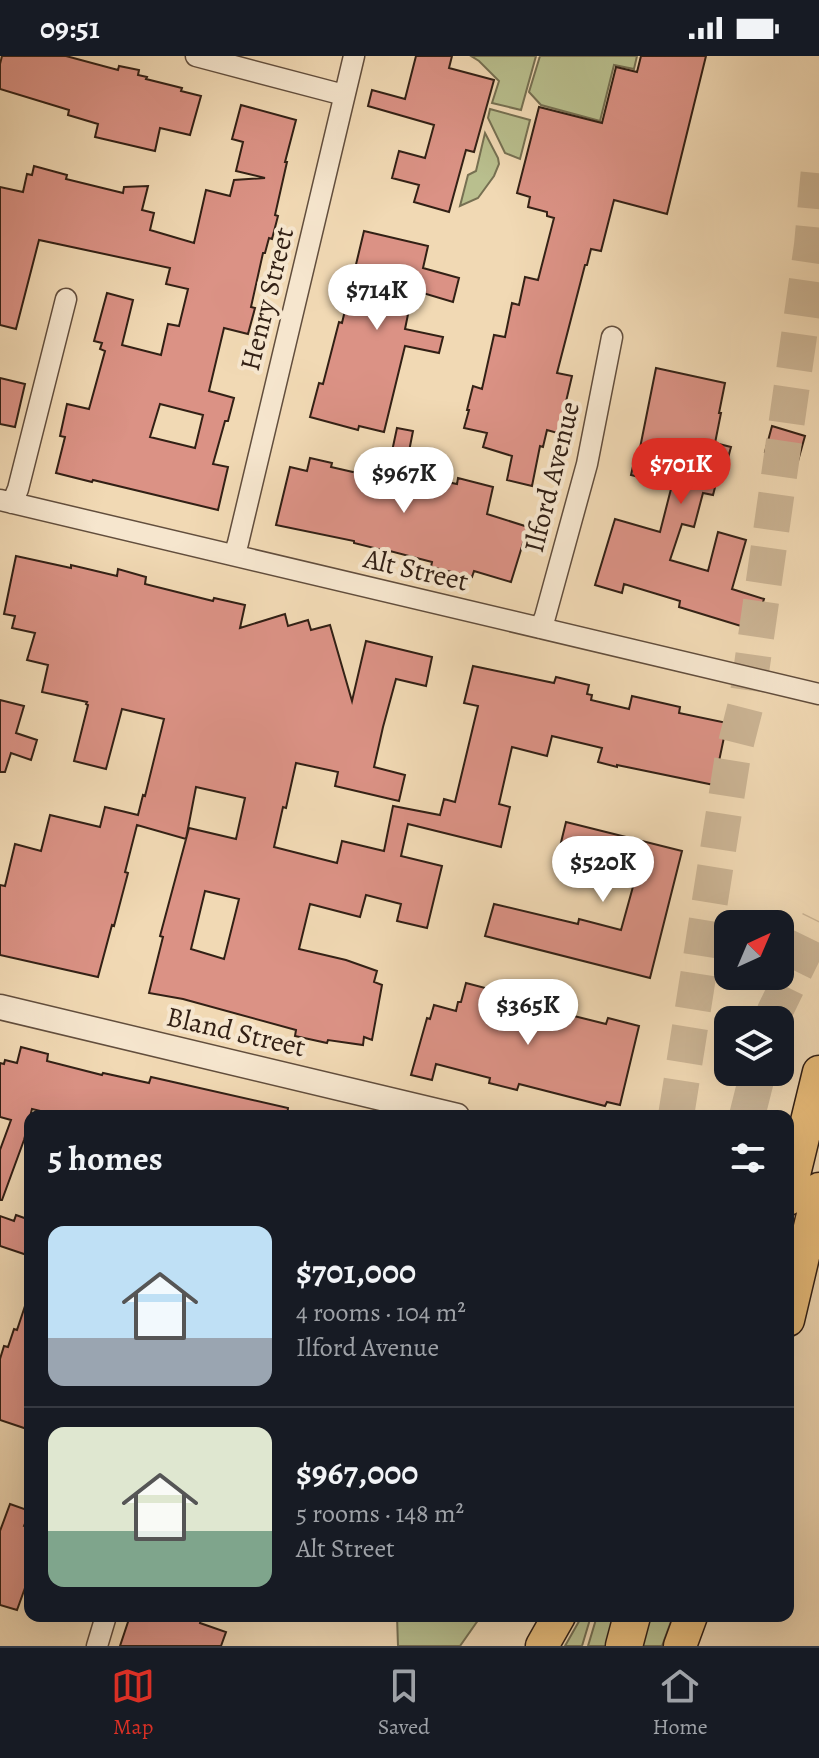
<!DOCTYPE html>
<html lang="en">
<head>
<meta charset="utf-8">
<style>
	body { margin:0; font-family:Alegreya,serif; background:#242831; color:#f1f3f6; height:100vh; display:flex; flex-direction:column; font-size:30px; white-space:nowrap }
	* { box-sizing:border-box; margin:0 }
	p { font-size:26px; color:#9ea1a6 }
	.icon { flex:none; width:44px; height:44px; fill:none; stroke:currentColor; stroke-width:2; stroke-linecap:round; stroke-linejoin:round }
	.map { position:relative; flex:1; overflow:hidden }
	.panel { position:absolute; left:24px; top:1054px; width:770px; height:512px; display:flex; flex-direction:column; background:#171b24; border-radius:16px; box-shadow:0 8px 32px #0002 }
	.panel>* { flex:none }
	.needle { width:52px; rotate:44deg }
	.buttons { position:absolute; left:714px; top:854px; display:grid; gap:16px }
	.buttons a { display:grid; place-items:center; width:80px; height:80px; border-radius:16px; background:#171b24; box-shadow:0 8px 32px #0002; font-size:40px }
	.price { position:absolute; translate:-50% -68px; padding:0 18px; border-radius:28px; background:#fff; color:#222; font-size:26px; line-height:52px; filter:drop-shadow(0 2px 4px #0008) }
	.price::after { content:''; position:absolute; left:50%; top:48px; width:24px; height:18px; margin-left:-12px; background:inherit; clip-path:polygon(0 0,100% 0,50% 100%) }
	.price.current { background:#d93025; color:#fff }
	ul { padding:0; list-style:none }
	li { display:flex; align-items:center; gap:24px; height:200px; padding:0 24px }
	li+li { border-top:2px solid #363941 }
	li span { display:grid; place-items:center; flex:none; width:224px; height:160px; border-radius:16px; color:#555 }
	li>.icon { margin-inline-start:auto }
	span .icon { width:96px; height:96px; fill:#fffc; stroke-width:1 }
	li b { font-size:34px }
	h2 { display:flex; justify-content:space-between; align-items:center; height:96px; padding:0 24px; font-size:34px }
	.status { display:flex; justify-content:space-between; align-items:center; height:56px; padding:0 40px; background:#171b24; direction:ltr }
	.status svg { height:22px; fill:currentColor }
	.menu { display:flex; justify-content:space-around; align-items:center; height:112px; border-top:2px solid #363941; background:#171b24; font-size:22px; color:#9ea1a6 }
	.menu a { display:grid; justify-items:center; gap:4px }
	.menu .current { color:#d93025 }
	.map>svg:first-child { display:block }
</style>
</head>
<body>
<div class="status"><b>09:51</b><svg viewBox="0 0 49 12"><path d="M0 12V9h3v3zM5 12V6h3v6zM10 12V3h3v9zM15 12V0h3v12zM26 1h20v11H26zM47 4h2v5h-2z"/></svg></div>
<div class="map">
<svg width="819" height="1590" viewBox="0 0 819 1590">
	<rect width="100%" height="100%" fill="#f1d9b4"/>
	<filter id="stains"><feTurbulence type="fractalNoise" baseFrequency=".0025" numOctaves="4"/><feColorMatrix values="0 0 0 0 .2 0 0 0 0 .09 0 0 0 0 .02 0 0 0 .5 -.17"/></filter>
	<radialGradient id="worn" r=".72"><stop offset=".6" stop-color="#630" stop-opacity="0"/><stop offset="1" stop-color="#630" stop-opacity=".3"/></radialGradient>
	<!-- green -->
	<path fill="#b9bf8e" stroke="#767052" stroke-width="2" d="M471 0H536L521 54 492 47 499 25 479 5Z
		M540 0H637L634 13 614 9 600 65 541 49 529 36Z
		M490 53 530 64 520 103 505 97 488 62Z
		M485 77 498 102 499 108 494 120 478 142 460 150 468 119 476 115Z
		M397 1560H481L460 1590H398Z
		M582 1560H591L582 1590H565Z
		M597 1560H614L606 1590H588Z
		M651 1560H673L662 1590H642Z"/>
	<!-- building -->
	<path fill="#db9285" stroke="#322015" stroke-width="2" fill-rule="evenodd" d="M2 0H66L118 14 119 10 139 14 138 19 147 21 146 23 182 32 181 35 201 40 190 79 160 72 155 95 95 81 98 68 68 59 69 54 0 33V8Z
		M416 0H452L449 12 494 24 474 96 466 94 449 156 414 146 419 129 392 122 399 95 425 102 434 69 368 50 372 34 405 43Z
		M641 0H706L667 158 614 144 601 195 591 193 587 209H585L557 317 572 320 564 354 567 355 561 378 547 374 543 391 540 390 532 430 507 424 512 400 483 391 487 377 464 372 469 354H467L473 330 482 333 494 279 505 281 512 247 519 249 525 221 538 224 554 162 547 160V156L528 151 530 141 517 137 539 51 602 67 616 11 637 16Z
		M241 49 296 64 285 106H287L275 159 278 160 272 183 269 182 265 197H263L251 251 255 252 248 278 224 272 209 335 234 342 228 365H225L213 408 228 411 218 454 93 424 92 426 56 417 65 381 60 380 67 348 89 353 105 295 100 293 102 287 94 285 107 237 133 244 122 289 161 299 168 268 179 270 188 233 166 228 170 212 39 184 16 273 0 269V131L23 136 27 118 32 119 34 110 67 119 66 123 123 137 124 131 148 130 142 154 154 157 150 174 194 187 206 134 230 140 234 124 265 122 236 115 243 86 232 83ZM160 348 203 359 195 392 150 381Z
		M364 175 428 190 423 212 459 222 453 246 413 234 405 273 443 281 439 297 405 290 384 376 359 370 358 374 310 361 319 327 323 328 339 266 342 267Z
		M656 312 725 327 719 357H721L715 387 731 391 725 413 720 412 713 439 703 437 694 471 682 468 670 504 708 515 718 476 746 484 732 533 764 543 754 574 679 551 680 545 624 528 622 537 595 529 615 463 660 476 672 429 631 419 636 397H639Z
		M0 322 25 328 15 371 0 368Z
		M772 370 805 380 798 405 765 396Z
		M397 372 413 375 403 426 435 435 437 424 457 428 458 422 493 431 487 458 528 471 511 526 474 515 472 521 431 511 432 506 390 495V496L354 487V485L276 469 290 411 307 415 310 402 332 407 331 411 366 419 369 409 388 414Z
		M16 500 71 512V509L117 520 118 513 146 521 145 528 213 545 214 542 245 549 240 572 285 558 288 570 308 564 311 574 330 569 352 645 366 585 432 601 426 630 396 623 383 671 374 711 405 719 399 745 335 730 338 716 296 707 286 752 283 751 274 791 337 807 342 785 384 795 393 750 440 759 444 743 455 746 478 650 464 647 473 610 554 627 556 621 589 629 587 638 592 639 591 644 629 653 632 640 680 651 679 657 727 667 714 729 617 709V711L598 706 602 692 552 680 547 700 512 691 499 748 510 751 501 791 408 768 401 800 442 810 427 872 397 865 401 848 366 839 360 861 310 848 299 893 346 904 377 915 374 926 382 929 372 984 364 981 363 989 328 984 327 987 295 980 296 974 183 943 149 937 163 881 160 880 189 772 236 783 245 742 196 731 186 783 137 769 125 816 128 817 114 870 112 869 98 921 0 899V829L5 830 15 788 41 795 50 759 100 771 105 751 138 759 143 739 145 740 164 663 122 653 106 713 74 705 88 649 86 648 87 646 42 636 48 609 27 604 35 577 12 572 15 560 4 558ZM205 835 239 843 224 903 191 893Z
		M0 644 24 650 16 677 37 684 31 704 11 697 5 716H0Z
		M566 766 682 795 650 922 485 880 494 848 578 868 579 863 621 874 634 827 556 807Z
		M466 927 539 946 538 951 606 968 608 962 639 970 620 1049 607 1046 605 1050 519 1028 517 1034 489 1027 490 1022 436 1008 432 1024 411 1019 427 962 430 963 434 949 456 955 458 946H461Z
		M21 991 48 998 47 1005 102 1019 103 1017 149 1027 151 1021 288 1052 287 1060H61L32 1053 24 1084 2 1144H0V1094L11 1064 0 1061V1007L4 1008 5 1004 17 1007Z
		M16 1159 30 1164V1200L0 1190V1160L14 1165Z
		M27 1244H30V1374L0 1364V1303L4 1290 8 1291 14 1273 17 1274Z
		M10 1448 30 1455 24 1470 30 1472V1518L17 1554 0 1549V1475Z
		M130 1560H202L200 1567 226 1576 221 1590H120Z"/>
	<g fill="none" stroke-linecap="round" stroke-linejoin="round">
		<!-- motorway-tunnel -->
		<path stroke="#cbb494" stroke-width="36" stroke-dasharray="36 18" stroke-linecap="butt" d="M773 964 775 955 819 865
			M676 1060 733 699 747 644 812 189 819 113
			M747 1060 758 1016"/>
		<defs>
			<path id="minor" d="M196 0 344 39
				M0 444 819 638
				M12 447 18 433 66 243
				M234 499 238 487 354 0
				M540 572 545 561 587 408 612 281
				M97 1590 106 1560"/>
			<path id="tertiary" d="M0 951 457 1060"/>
			<path id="primary" d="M788 1143 819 1016
				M788 1264 819 1133
				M542 1590 559 1560
				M680 1590 691 1560"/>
			<path id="motorway" d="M624 1590 632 1560"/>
		</defs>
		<!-- minor casing -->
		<use href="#minor" stroke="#624e3d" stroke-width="23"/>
		<!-- tertiary casing -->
		<use href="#tertiary" stroke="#624e3d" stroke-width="27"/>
		<!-- primary casing -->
		<use href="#primary" stroke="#322015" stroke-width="35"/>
		<!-- motorway casing -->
		<use href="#motorway" stroke="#322015" stroke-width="39"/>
		<!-- minor -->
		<use href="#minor" stroke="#f6e6ce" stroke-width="20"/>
		<!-- tertiary -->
		<use href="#tertiary" stroke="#f6e6ce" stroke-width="24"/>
		<!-- primary -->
		<use href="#primary" stroke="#e8bc7a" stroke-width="32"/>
		<!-- motorway -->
		<use href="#motorway" stroke="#e8bc7a" stroke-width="36"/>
	</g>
	<g text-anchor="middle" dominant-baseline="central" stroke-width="8" stroke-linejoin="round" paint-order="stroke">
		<!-- street labels -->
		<g font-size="28" fill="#322015" stroke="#f6e6ce">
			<text transform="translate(267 243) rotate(-76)">Henry Street</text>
			<text transform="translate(552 421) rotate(-76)">Ilford Avenue</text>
			<text transform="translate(416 514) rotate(13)">Alt Street</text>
			<text transform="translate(236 976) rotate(13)">Bland Street</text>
		</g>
	</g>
	<rect width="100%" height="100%" filter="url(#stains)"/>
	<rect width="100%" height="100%" fill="url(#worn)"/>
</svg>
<div class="buttons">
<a><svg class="needle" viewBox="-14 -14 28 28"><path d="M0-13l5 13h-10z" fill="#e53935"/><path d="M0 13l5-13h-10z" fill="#9ea1a6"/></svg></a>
<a><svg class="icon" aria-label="layers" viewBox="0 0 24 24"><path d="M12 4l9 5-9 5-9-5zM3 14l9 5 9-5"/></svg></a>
</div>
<b class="price" style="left:377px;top:276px">$714K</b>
<b class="price current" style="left:681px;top:450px">$701K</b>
<b class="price" style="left:404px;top:459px">$967K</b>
<b class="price" style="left:603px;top:848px">$520K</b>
<b class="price" style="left:528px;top:991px">$365K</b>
<section class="panel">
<h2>5 homes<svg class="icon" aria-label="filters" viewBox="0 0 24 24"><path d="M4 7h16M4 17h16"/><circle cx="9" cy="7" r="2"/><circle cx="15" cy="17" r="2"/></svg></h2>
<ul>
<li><span style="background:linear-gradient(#bfe0f5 70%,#9aa5b1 0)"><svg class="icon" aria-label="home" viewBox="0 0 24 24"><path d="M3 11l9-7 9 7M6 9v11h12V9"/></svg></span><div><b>$701,000</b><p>4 rooms · 104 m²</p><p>Ilford Avenue</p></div></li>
<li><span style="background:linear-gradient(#dfe7d0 65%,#7fa58c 0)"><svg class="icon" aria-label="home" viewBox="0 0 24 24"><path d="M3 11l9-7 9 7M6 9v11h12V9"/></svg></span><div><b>$967,000</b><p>5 rooms · 148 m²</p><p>Alt Street</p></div></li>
</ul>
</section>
</div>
<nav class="menu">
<a class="current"><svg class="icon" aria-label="map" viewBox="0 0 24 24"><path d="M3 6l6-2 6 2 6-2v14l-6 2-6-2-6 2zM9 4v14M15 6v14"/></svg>Map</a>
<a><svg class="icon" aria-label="saved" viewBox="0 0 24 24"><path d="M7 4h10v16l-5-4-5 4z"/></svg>Saved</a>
<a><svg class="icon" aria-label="home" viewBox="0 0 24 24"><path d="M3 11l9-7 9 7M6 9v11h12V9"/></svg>Home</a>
</nav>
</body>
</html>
